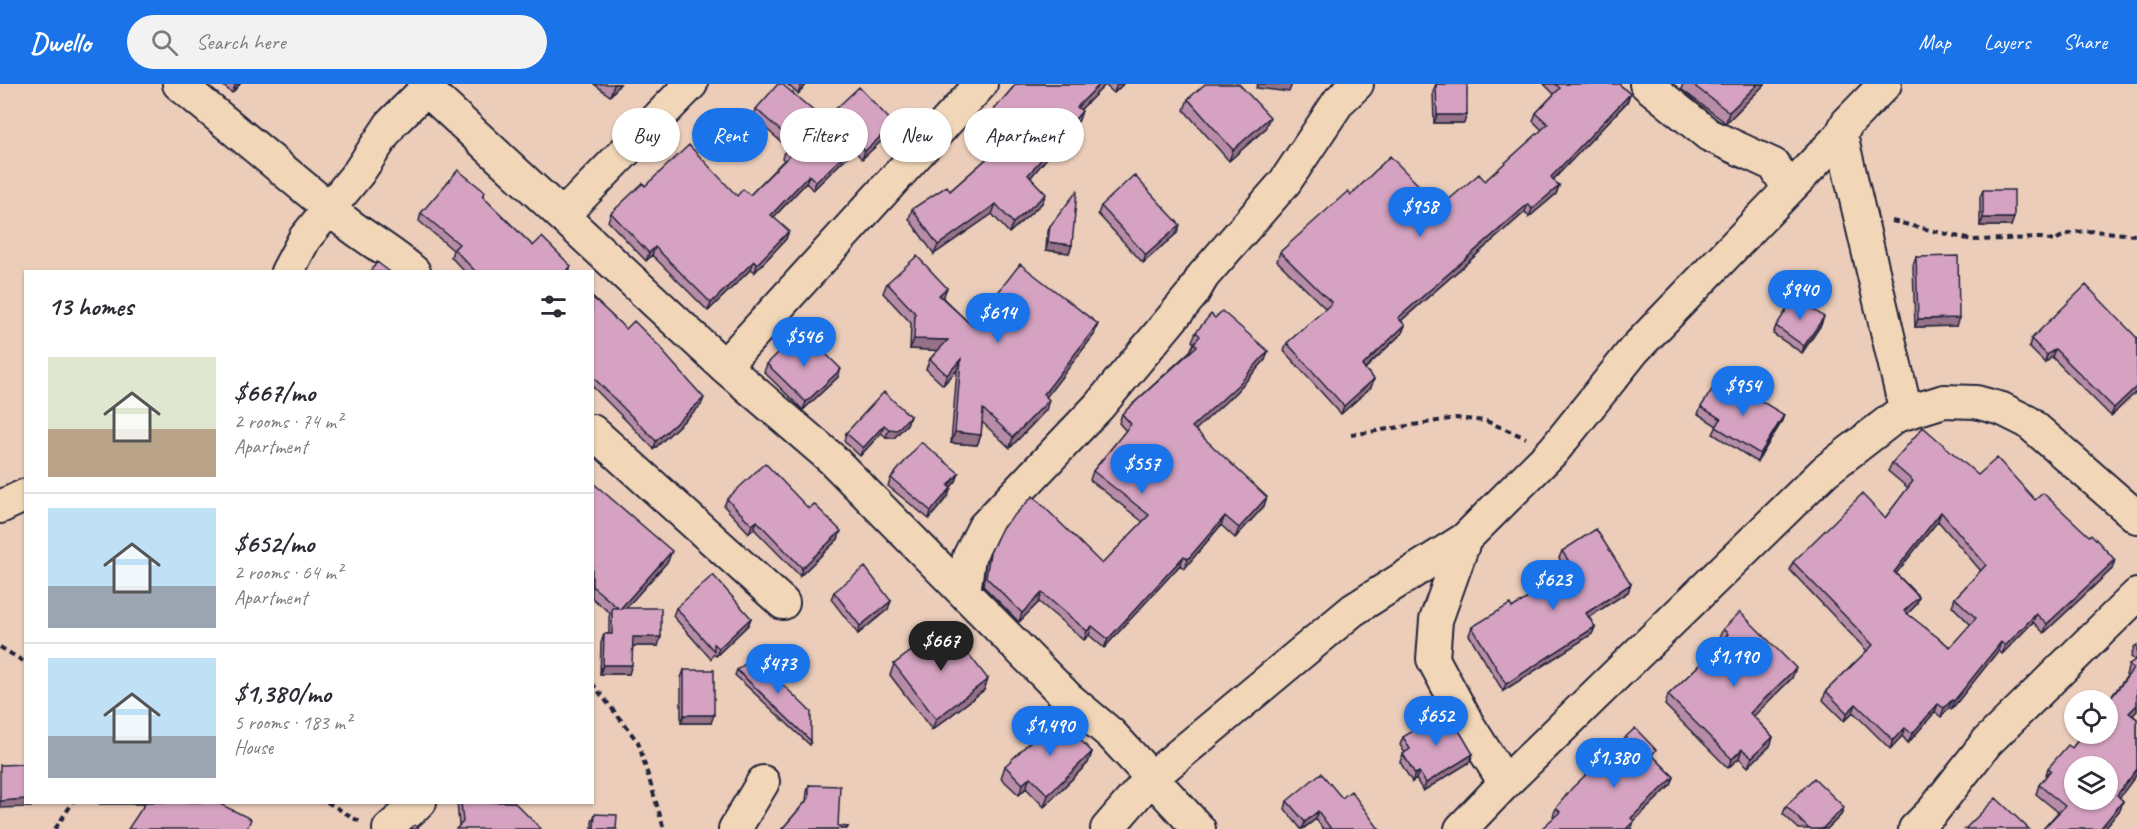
<!DOCTYPE html>
<html lang="en">
<head>
<meta charset="utf-8">
<style>
	body { margin:0; font-family:Caveat,sans-serif; background:#f2f2f3; color:#2b2b33; height:100vh; display:flex; flex-direction:column; font-size:22px; white-space:nowrap }
	* { box-sizing:border-box; margin:0 }
	p { font-size:20px; color:#7c7c81 }
	.icon { flex:none; width:33px; height:33px; fill:none; stroke:currentColor; stroke-width:2; stroke-linecap:round; stroke-linejoin:round }
	.map { position:relative; flex:1; overflow:hidden }
	.details { position:absolute; left:24px; top:186px; width:570px; height:534px; display:flex; flex-direction:column; background:#fff; border-radius:0px; box-shadow:0 2px 4px #0004 }
	.details>* { flex:none }
	.top-card { position:absolute; left:612px; top:24px; width:570px; height:54px; display:flex; gap:12px }
	.fabs { position:absolute; left:2064px; top:606px; display:grid; gap:12px }
	.fabs a { display:grid; place-items:center; width:54px; height:54px; border-radius:50%; background:#fff; box-shadow:0 2px 4px #0004; font-size:30px }
	.price { position:absolute; translate:-50% -51px; padding:0 14px; border-radius:21px; background:#1a73e8; color:#fff; font-size:20px; line-height:39px; filter:drop-shadow(0 2px 3px #0008) }
	.price::after { content:''; position:absolute; left:50%; top:36px; width:18px; height:14px; margin-left:-9px; background:inherit; clip-path:polygon(0 0,100% 0,50% 100%) }
	.price.current { background:#222; color:#fff }
	ul { padding:0; list-style:none }
	li { display:flex; align-items:center; gap:18px; height:150px; padding:0 24px }
	li+li { border-top:2px solid #e1e1e2 }
	li span { display:grid; place-items:center; flex:none; width:168px; height:120px; border-radius:0px; color:#555 }
	li>.icon { margin-inline-start:auto }
	span .icon { width:72px; height:72px; fill:#fffc; stroke-width:1 }
	li b { font-size:26px }
	h2 { display:flex; justify-content:space-between; align-items:center; height:72px; padding:0 24px; font-size:26px }
	.pill { padding:0 21px; border-radius:27px; background:#fff; box-shadow:0 2px 4px #0004; font-size:21px; line-height:54px }
	.pill.current { background:#1a73e8; color:#fff }
	header { display:flex; align-items:center; gap:36px; box-sizing:border-box; height:84px; padding:0 30px; background:#1a73e8; color:#fff }
	header strong { font-size:28px }
	nav { display:flex; gap:33px; margin-inline-start:auto; font-size:21px }
	.search { width:420px; height:54px; background:#f2f2f3; display:flex; align-items:center; gap:15px; box-sizing:border-box; padding:0 21px; border-radius:33px; color:#7c7c81; font-size:22px }
	.map>svg:first-child { display:block }
</style>
</head>
<body>
<header>
<strong>Dwello</strong>
<div class="search"><svg class="icon" aria-label="search" viewBox="0 0 24 24"><circle cx="10" cy="10" r="6"/><path d="M15 15l6 6"/></svg>Search here</div>
<nav><a>Map</a><a>Layers</a><a>Share</a></nav>
</header>
<div class="map">
<svg width="2137" height="745" viewBox="0 0 2137 745">
	<rect width="100%" height="100%" fill="#ebcdba"/>
	<filter id="ink" filterUnits="userSpaceOnUse"><feTurbulence type="fractalNoise" baseFrequency=".0167" numOctaves="2"/><feDisplacementMap in="SourceGraphic" scale="12" xChannelSelector="R" yChannelSelector="G"/><feConvolveMatrix kernelMatrix="1 2 1 2 8 2 1 2 1" color-interpolation-filters="sRGB"/></filter>
	<g filter="url(#ink)">
		<g fill="none" stroke-linecap="round" stroke-linejoin="round">
			<defs>
				<path id="minor" d="M179 0 329 124C355 149 387 164 414 188
					M1646 0 1709 51 1774 81 1789 105
					M427 6 724 282 831 374 1068 614 1111 650 1199 745
					M1841 51 1906 328
					M563 131 691 0
					M287 188 305 154 359 88 391 40 431 0
					M724 282 981 0
					M592 347 783 519
					M0 423 26 411
					M1465 455 1436 536 1433 575 1469 642 1505 699
					M964 508 969 473 984 443 1099 322 1193 209 1203 192 1285 98 1339 17 1357 0
					M389 745 420 718
					M735 745 763 698
					M1107 745 1150 695 1353 526 1465 455 1554 366 1634 266 1841 51 1847 39 1885 0
					M1461 745 1505 699 1825 387 1896 332 1944 317 1976 318 2002 325 2028 338 2137 433
					M1915 745 1933 727 1987 658 2137 511"/>
			</defs>
			<!-- minor casing -->
			<use href="#minor" stroke="#22223b" stroke-width="36"/>
			<!-- path -->
			<path stroke="#22223b" stroke-width="4" stroke-dasharray="6 4.5" stroke-linecap="butt" d="M1892 137 1972 156 2041 154 2054 157C2078 140 2109 150 2137 151
				M1351 351 1456 334 1486 337 1526 354
				M0 563 26 579
				M592 599 638 658 664 745
				M327 718 362 739
				M55 745 73 718"/>
			<!-- minor -->
			<use href="#minor" stroke="#f1d7b8" stroke-width="32"/>
		</g>
		<!-- wall -->
		<path fill="#b78ca6" stroke="#22223b" stroke-width="1.5" fill-rule="evenodd" d="M221 0H240L232 9Z
			M594 0H620L610 12Z
			M787 0H807L798 10Z
			M1016 0H1123L1114 9 1105 1 1081 25 1079 36 1031 93 1042 119 1009 149 992 130 934 170 909 135 912 125 950 107 1010 54 989 37 993 27Z
			M1436 0H1467L1464 39H1434L1433 7Z
			M1544 0H1619L1630 10 1627 18 1553 96 1559 102 1556 110 1529 133 1525 128 1401 237 1405 241 1402 249 1365 285 1374 295 1371 303 1341 330 1284 267 1287 259 1326 225 1277 177 1280 168 1351 111 1440 123 1485 97 1542 46 1533 37 1536 29 1554 10Z
			M1683 0H1765L1726 39 1681 5Z
			M1188 15 1265 45 1229 77 1184 26Z
			M756 25 824 36 894 40 891 48 862 75 854 66 813 106 806 99 774 133 786 155 755 188 751 185 708 227 652 171 646 177 608 137 611 129 645 102 737 112 750 111 784 76 782 74 785 67 788 64 753 33Z
			M1983 106 2011 142H1980V113Z
			M485 108 483 113 533 162 571 182 569 188H465L451 173 453 166 419 137 421 129Z
			M1101 122 1177 149 1143 179 1098 130Z
			M1050 142 1072 161 1069 169 1046 166 1047 150Z
			M1916 173 1956 242 1915 243 1913 181Z
			M887 199 943 214 972 242 1094 251 1046 313V326L1010 364 982 338 981 351 977 361 951 359 957 286 943 301 926 285 930 275 938 266 910 265 911 239 883 209Z
			M592 213 626 245 664 270 701 321 654 365 592 302Z
			M1215 234 1268 267 1265 276 1235 309 1195 346 1264 422 1235 454 1221 441 1184 485 1180 481 1104 564 1089 551 1084 556 1039 518 1019 538 983 502 986 478 990 469 1102 480 1143 438 1090 396 1093 387 1126 347 1119 339 1122 330 1190 267 1194 259 1192 257 1196 248Z
			M1821 241 1802 269 1773 250 1776 242Z
			M2137 254V307L2111 332 2052 273 2045 279 2029 263 2031 255Z
			M806 264 838 293 803 326 764 288 767 280Z
			M1740 314 1784 331 1781 339 1757 378 1713 350 1717 342 1698 330 1701 323Z
			M910 332 907 340 894 354 886 353 881 349 860 372 844 357 846 349Z
			M1892 379 1978 391 2035 416 2112 485 2044 549 2033 538 2002 570 1998 567 1951 626 1949 624 1941 633 1935 628 1908 659 1902 652 1890 665 1853 628 1844 637 1823 616 1826 607 1867 567 1790 486 1793 478 1885 434 1908 404 1888 387ZM1938 437 1981 487 1955 514 1952 522 1971 541 1950 563 1907 530 1916 521 1919 513 1896 489Z
			M959 389 956 397 950 404 948 412 929 435 888 402 891 394Z
			M592 398 668 477 626 524 658 562H633L629 590H600L601 559 604 550H609V533L610 529 592 514Z
			M727 415 838 455 800 492 754 445 749 449 724 422Z
			M1562 467 1631 500 1628 508 1589 533 1595 543 1592 550 1503 607 1469 551 1472 543 1512 524 1568 489 1559 474Z
			M834 508 888 525 858 550 831 515Z
			M676 524 751 534 748 541 716 572 713 570 711 575 673 532Z
			M1723 545 1792 594 1753 632 1773 653 1770 662 1748 683 1739 674 1728 684 1665 621 1668 611 1715 566 1717 561 1721 556 1719 554Z
			M2137 561V627L2133 631 2137 635V690L2119 713 2123 717 2120 726 2104 745H2043L2058 728 2036 710 2039 701 2045 694 2048 684 2072 664 2127 592 2126 591 2129 581 2135 576 2131 573 2134 563Z
			M894 580 984 606 932 646 890 591Z
			M684 586 711 639H681V594Z
			M737 586 811 657 810 661 735 591Z
			M1403 653 1470 678 1423 707 1416 695 1412 698 1400 678 1403 670 1405 669 1400 661Z
			M1092 668 1088 679 1044 723 1026 704 1019 711 1001 694 1005 682Z
			M1654 673 1674 693 1671 701 1634 737 1631 745 1554 733 1553 732 1556 724Z
			M809 701 838 742 848 743 847 745H782L806 717 807 708Z
			M1342 714 1379 745H1323L1316 735 1303 745H1301L1285 725 1287 717Z
			M457 718H514L459 741Z
			M1786 722 1841 731 1827 745H1799L1783 730Z
			M595 730 616 745H592V738Z"/>
		<!-- shaded-wall -->
		<path fill="#957287" stroke="#22223b" stroke-width="1.5" d="M236 0H240L232 9 235 2Z
			M615 0H620L610 12 614 1Z
			M803 0H807L798 10 801 2Z
			M1100 0H1106L1074 32 1077 23Z
			M1117 0H1123L1114 9Z
			M1258 0H1292L1289 8 1256 4Z
			M1758 0H1765L1726 39 1729 28Z
			M1630 10 1627 18 1548 101 1551 93Z
			M1082 27 1079 36 1025 100 1028 91Z
			M1437 31H1467L1464 39H1434Z
			M1270 33 1265 45 1229 77 1233 66Z
			M894 40 891 48 862 75 865 67Z
			M857 59 854 66 813 106 816 98Z
			M809 91 806 99 768 139 771 131Z
			M1559 102 1556 110 1529 133 1532 125Z
			M1046 110 1042 119 1009 149 1013 139Z
			M996 120 992 130 934 170 938 161Z
			M1528 120 1525 128 1395 242 1398 234Z
			M1983 134H2014L2011 142H1980Z
			M1180 141 1177 149 1143 179 1146 171Z
			M789 147 786 155 755 188 757 180Z
			M1048 158 1072 161 1069 169 1046 166Z
			M655 163 652 171 646 177 649 169Z
			M754 177 751 185 708 227 711 219Z
			M947 204 943 214 939 211Z
			M1824 233 1821 241 1802 269 1804 262Z
			M1959 234 1956 242 1915 243 1918 235Z
			M1098 240 1094 251 1040 321 1044 310Z
			M1405 241 1402 249 1359 290 1362 282Z
			M914 255 948 256 944 267 910 265Z
			M2055 265 2052 273 2045 279 2047 271Z
			M1268 267 1265 276 1235 309 1188 353 1192 343Z
			M961 275 957 286 943 301 947 291Z
			M841 285 838 293 803 326 806 318Z
			M1374 295 1371 303 1341 330 1344 322Z
			M2137 302V307L2111 332 2114 324Z
			M704 314 701 321 654 365 656 357Z
			M1049 316 1046 326 1010 364 1013 353Z
			M1784 331 1781 339 1757 378 1760 370Z
			M910 332 907 340 894 354 886 353 889 345Z
			M884 341 881 349 860 372 863 364Z
			M955 348 981 351 977 361 951 359Z
			M959 389 956 397 945 410 948 402Z
			M951 404 948 412 929 435 931 427Z
			M1267 413 1264 422 1235 454 1239 444Z
			M1941 428 1938 437 1891 496 1894 488Z
			M1225 432 1221 441 1184 485 1188 475Z
			M757 437 754 445 749 449 752 441Z
			M841 447 838 455 800 492 802 484Z
			M672 467 668 477 618 533 621 524Z
			M1184 472 1180 481 1104 564 1108 555Z
			M2115 476 2112 485 2044 549 2047 540Z
			M1631 500 1628 508 1583 537 1586 529Z
			M1042 509 1039 518 1019 538 1022 529Z
			M1919 513 1916 521 1901 536 1904 527Z
			M891 517 888 525 858 550 860 542Z
			M2036 530 2033 538 2002 570 2005 562Z
			M751 534 748 541 716 572 719 564Z
			M1092 542 1089 551 1084 556 1087 547Z
			M1595 543 1592 550 1503 607 1506 600Z
			M633 553H661L658 562H629Z
			M2001 558 1998 567 1951 626 1954 617Z
			M603 581H632L629 590H600Z
			M1796 584 1792 594 1747 639 1750 629Z
			M988 595 984 606 932 646 936 635Z
			M1952 616 1949 624 1941 633 1944 624Z
			M1856 620 1853 628 1844 637 1847 629Z
			M1938 620 1935 628 1908 659 1912 650Z
			M2137 621V627L2126 638 2129 629Z
			M684 631H714L711 639H681Z
			M1905 644 1902 652 1890 665 1893 656Z
			M1773 653 1770 662 1748 683 1752 673Z
			M1742 665 1739 674 1728 684 1732 675Z
			M1092 668 1088 679 1044 723 1048 711Z
			M1473 670 1470 678 1423 707 1426 699Z
			M2137 685V690L2114 721 2117 711Z
			M1419 688 1416 695 1412 698 1415 690Z
			M1030 693 1026 704 1019 711 1023 700Z
			M1674 693 1671 701 1634 737 1631 745H1626L1631 734Z
			M26 715V718H32L31 723 0 724V717Z
			M2123 717 2120 726 2104 745H2100Z
			M101 718H148L147 720H100Z
			M1844 723 1841 731 1827 745H1822Z
			M1318 727 1316 735 1302 745 1305 738Z"/>
		<!-- building -->
		<path fill="#d5a3c1" stroke="#22223b" stroke-width="1.5" fill-rule="evenodd" d="M778 0H782L824 36 859 3 894 40 865 67 857 59 816 98 809 91 771 131 789 147 757 180 754 177 711 219 655 163 649 169 611 129 643 99 645 102 689 61 737 112 743 105 750 111 790 71 785 67 793 58 756 25Z
			M1016 0H1100L1077 23 1082 27 1028 91 1046 110 1013 139 996 120 938 161 912 125 947 102 950 107 1017 48 993 27Z
			M1205 0H1239L1270 33 1233 66 1188 15Z
			M1436 0H1467V31H1437Z
			M1555 0H1619L1630 10 1551 93 1559 102 1532 125 1528 120 1398 234 1405 241 1362 282 1374 295 1344 322 1287 259 1332 219 1280 168 1348 107 1351 111 1390 72 1440 123 1479 90 1485 97 1548 40 1536 29 1560 4Z
			M1692 0H1758L1729 28Z
			M458 86 485 108 482 112 533 162 542 153 571 182 566 188H476L454 165 459 160 421 129Z
			M1134 91 1180 141 1146 171 1101 122Z
			M1983 106H2014V134H1983Z
			M1077 107 1072 161 1048 158 1050 142Z
			M917 172 947 204 939 211 972 242 1020 180 1098 240 1044 310 1049 316 1013 353 983 325 981 351 955 348 961 275 947 291 930 275 948 256 914 255 915 229 887 199Z
			M1958 172 1959 234 1918 235 1916 173Z
			M377 178 390 188H370Z
			M2086 201 2137 254V302L2114 324 2055 265 2047 271 2031 255Z
			M592 213 626 245 634 237 665 268 664 269 704 314 656 357 592 292Z
			M1795 213 1824 233 1804 262 1776 242Z
			M1222 227 1268 267 1239 300 1192 343 1267 413 1239 444 1225 432 1188 475 1184 472 1108 555 1092 542 1087 547 1042 509 1022 529 986 493 990 469 1002 444 1033 412 1102 480 1149 431 1093 387 1131 340 1122 330 1197 262 1194 259 1200 252 1196 248 1211 230 1215 234Z
			M795 252 806 264 813 257 841 285 806 318 767 280Z
			M1716 299 1740 314 1745 307 1784 331 1760 370 1716 343 1721 335 1701 323Z
			M884 308 910 332 897 346 889 345 884 341 863 364 846 349Z
			M1923 343 1978 391 1997 374 2035 416 2043 409 2089 452 2091 450 2115 476 2047 540 2036 530 2005 562 2001 558 1954 617 1952 616 1944 624 1938 620 1912 650 1905 644 1893 656 1856 620 1847 629 1826 607 1873 561 1793 478 1862 410 1885 434 1913 397 1892 379ZM1941 428 1986 481 1955 514 1976 534 1950 563 1904 527 1919 513 1894 488Z
			M921 358 959 389 948 402 951 404 931 427 891 394Z
			M765 379 809 425 814 420 841 447 802 484 757 437 752 441 727 415Z
			M592 398 672 467 621 524H661V553H633L632 581H603L604 550H612V524H618L592 502Z
			M1596 445 1631 500 1586 529 1595 543 1506 600 1472 543 1510 520 1512 524 1574 485 1562 467Z
			M865 483 891 517 860 542 834 508Z
			M713 491 751 534 719 564 714 560V567L676 524Z
			M1740 528 1796 584 1750 629 1773 653 1752 673 1742 665 1732 675 1668 611 1718 563 1717 561 1728 550 1723 545Z
			M946 541 988 595 936 635 894 580Z
			M754 573 811 628V657L737 586Z
			M2137 574V621L2129 629 2137 635V685L2117 711 2123 717 2100 745H2043L2065 722 2039 701 2051 686 2048 684 2068 661 2072 664 2083 650H2108V618L2133 585 2129 581ZM2074 682H2108V716H2074Z
			M684 586H714V631H684Z
			M1447 626 1473 670 1426 699 1419 688 1415 690 1403 670 1410 665 1403 653Z
			M1057 632 1092 668 1048 711 1030 693 1023 700 1005 682Z
			M1635 644 1656 666 1652 671 1674 693 1631 734 1634 737 1626 745H1541L1560 728 1556 724 1572 704Z
			M26 680V715L0 717V681Z
			M1321 689 1342 714 1351 707 1379 745H1331L1318 727 1305 738 1287 717Z
			M1814 694 1844 723 1822 745H1809L1786 722Z
			M809 701 840 702 838 742 848 743 846 745H782L809 714Z
			M1996 714 2029 745H1965Z
			M146 718H216L251 735 247 745H128Z
			M461 718H514L541 745H456L463 738Z
			M595 730 617 731 616 745H594Z
			M415 741 419 745H410Z"/>
	</g>
</svg>
<div class="fabs">
<a><svg class="icon" aria-label="locate" viewBox="0 0 24 24"><circle cx="12" cy="12" r="6"/><path d="M12 2v4M12 18v4M2 12h4M18 12h4"/></svg></a>
<a><svg class="icon" aria-label="layers" viewBox="0 0 24 24"><path d="M12 4l9 5-9 5-9-5zM3 14l9 5 9-5"/></svg></a>
</div>
<b class="price" style="left:1420px;top:154px">$958</b>
<b class="price" style="left:1800px;top:237px">$940</b>
<b class="price" style="left:998px;top:260px">$614</b>
<b class="price" style="left:804px;top:284px">$546</b>
<b class="price" style="left:1743px;top:333px">$954</b>
<b class="price" style="left:1142px;top:411px">$557</b>
<b class="price" style="left:1553px;top:527px">$623</b>
<b class="price current" style="left:941px;top:588px">$667</b>
<b class="price" style="left:1734px;top:604px">$1,190</b>
<b class="price" style="left:778px;top:611px">$473</b>
<b class="price" style="left:1436px;top:663px">$652</b>
<b class="price" style="left:1050px;top:673px">$1,490</b>
<b class="price" style="left:1614px;top:705px">$1,380</b>
<div class="top-card">
<a class="pill">Buy</a>
<a class="pill current">Rent</a>
<a class="pill">Filters</a>
<a class="pill">New</a>
<a class="pill">Apartment</a>
</div>
<section class="details">
<h2>13 homes<svg class="icon" aria-label="filters" viewBox="0 0 24 24"><path d="M4 7h16M4 17h16"/><circle cx="9" cy="7" r="2"/><circle cx="15" cy="17" r="2"/></svg></h2>
<ul>
<li><span style="background:linear-gradient(#dfe7d0 60%,#b9a48a 0)"><svg class="icon" aria-label="home" viewBox="0 0 24 24"><path d="M3 11l9-7 9 7M6 9v11h12V9"/></svg></span><div><b>$667/mo</b><p>2 rooms · 74 m²</p><p>Apartment</p></div></li>
<li><span style="background:linear-gradient(#bfe0f5 65%,#9aa5b1 0)"><svg class="icon" aria-label="home" viewBox="0 0 24 24"><path d="M3 11l9-7 9 7M6 9v11h12V9"/></svg></span><div><b>$652/mo</b><p>2 rooms · 64 m²</p><p>Apartment</p></div></li>
<li><span style="background:linear-gradient(#bfe0f5 65%,#9aa5b1 0)"><svg class="icon" aria-label="home" viewBox="0 0 24 24"><path d="M3 11l9-7 9 7M6 9v11h12V9"/></svg></span><div><b>$1,380/mo</b><p>5 rooms · 183 m²</p><p>House</p></div></li>
</ul>
</section>
</div>
</body>
</html>
